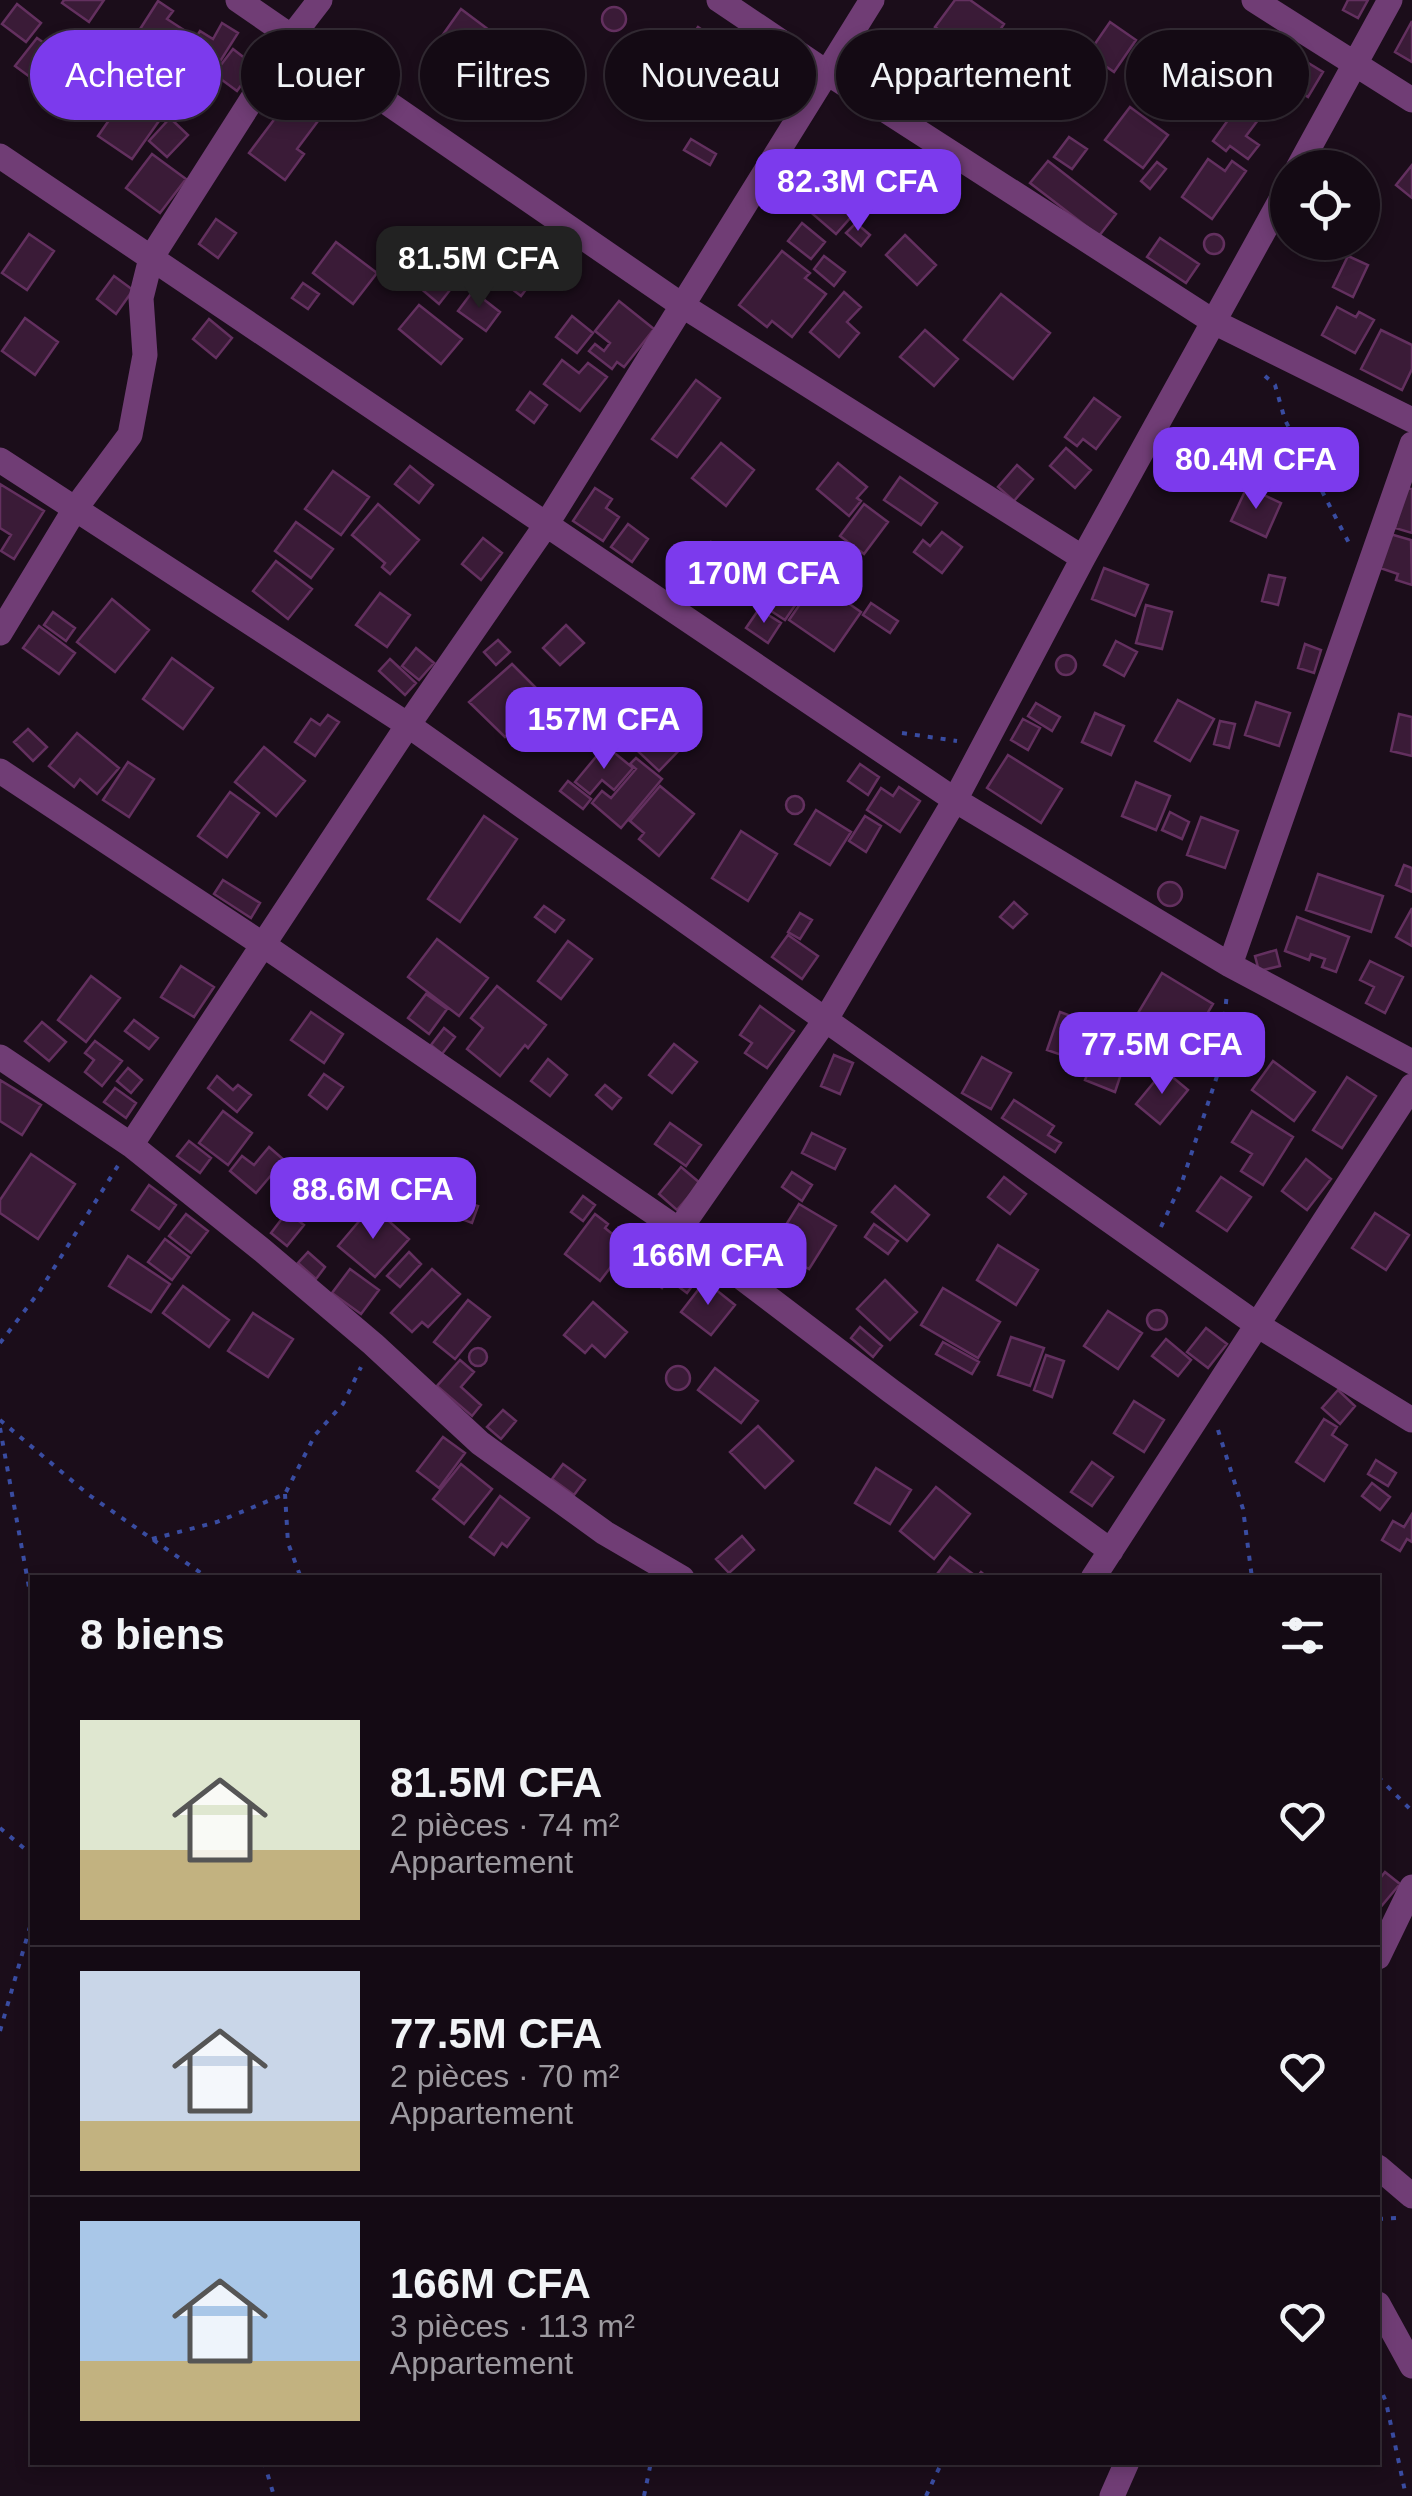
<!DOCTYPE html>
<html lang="fr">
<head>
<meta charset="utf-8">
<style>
	body { margin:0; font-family:Arial,sans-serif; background:#211822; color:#f1f3f6; height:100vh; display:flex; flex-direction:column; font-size:38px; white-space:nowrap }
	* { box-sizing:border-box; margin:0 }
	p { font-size:32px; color:#9d9aa0 }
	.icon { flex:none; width:55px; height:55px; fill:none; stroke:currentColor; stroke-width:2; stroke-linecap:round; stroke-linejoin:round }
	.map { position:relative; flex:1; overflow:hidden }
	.drawer { position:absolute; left:30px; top:1575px; width:1350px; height:890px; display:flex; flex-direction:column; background:#140a14; border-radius:0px; box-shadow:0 5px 15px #0003,0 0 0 2px #332b34 }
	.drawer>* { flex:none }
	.guide { position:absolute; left:30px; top:30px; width:1352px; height:90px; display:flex; gap:20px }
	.controls { position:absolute; left:1270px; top:150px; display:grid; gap:20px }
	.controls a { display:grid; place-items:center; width:110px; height:110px; border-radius:50%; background:#140a14; box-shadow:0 5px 15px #0003,0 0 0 2px #332b34; font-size:50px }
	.price { position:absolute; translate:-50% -85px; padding:0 22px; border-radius:20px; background:#7c3aed; color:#fff; font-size:32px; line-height:65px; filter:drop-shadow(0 2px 5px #0008) }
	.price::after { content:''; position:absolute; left:50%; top:60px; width:30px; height:22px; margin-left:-15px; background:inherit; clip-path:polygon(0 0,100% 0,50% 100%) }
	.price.on { background:#222; color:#fff }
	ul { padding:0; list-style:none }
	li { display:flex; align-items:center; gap:30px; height:250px; padding:0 50px }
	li+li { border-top:2px solid #332b34 }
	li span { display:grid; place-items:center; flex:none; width:280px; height:200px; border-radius:0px; color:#555 }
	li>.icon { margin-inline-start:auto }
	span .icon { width:120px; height:120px; fill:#fffc; stroke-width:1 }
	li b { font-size:42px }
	h2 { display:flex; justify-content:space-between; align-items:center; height:120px; padding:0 50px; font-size:42px }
	.pill { padding:0 35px; border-radius:45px; background:#140a14; box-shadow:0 5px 15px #0003,0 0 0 2px #332b34; font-size:35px; line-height:90px }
	.pill.on { background:#7c3aed; color:#fff }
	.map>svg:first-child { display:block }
</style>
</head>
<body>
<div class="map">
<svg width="1412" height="2496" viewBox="0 0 1412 2496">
	<rect width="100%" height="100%" fill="#1b0d1a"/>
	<!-- building -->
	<path fill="#3a1b37" stroke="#63305f" stroke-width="2.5" d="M64 0H104L89 22 62 3Z
		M955 0H970L1004 24 980 59 935 27Z
		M1348 0H1368L1358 18 1343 10Z
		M158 1 173 11 167 19 184 30 166 58 135 37Z
		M17 4 41 23 26 42 2 24Z
		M602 19a12 12 0 1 1 24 0a12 12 0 1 1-24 0Z
		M461 9 493 33 468 66 437 43Z
		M1412 21V62L1395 52Z
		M1110 22 1136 40 1114 72 1088 54Z
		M222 23 238 33 207 82 179 65 200 31 213 39Z
		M698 27 731 50 710 80 677 57Z
		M37 38 71 62 49 91 15 66Z
		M746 45 773 64 751 97 744 91 730 111 710 97Z
		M1282 47 1323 72 1308 97 1268 72Z
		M233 49 255 66 237 91 214 74Z
		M946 49 972 67 942 111 906 87 922 62 933 68Z
		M157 56 177 66 165 90 144 80Z
		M506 57 539 82 516 112 483 87Z
		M444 59 480 85 459 113 434 94 440 85 430 77Z
		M137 80 171 104 132 159 98 136Z
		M311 84 333 101 297 149 304 154 285 180 249 153 297 89Z
		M1241 102 1261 116 1246 136 1259 145 1248 159 1230 146 1226 151 1213 141Z
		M1130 107 1168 135 1143 168 1105 140Z
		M170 118 188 135 167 157 149 141Z
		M1069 137 1087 149 1072 169 1054 157Z
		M691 139 716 154 710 165 684 150Z
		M152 154 186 179 160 213 126 188Z
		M1208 159 1225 171 1232 161 1246 171 1212 219 1182 197Z
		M1048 161 1116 214 1099 236 1030 183Z
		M1157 162 1166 169 1150 189 1141 181Z
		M1412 165V198L1396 185Z
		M808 180 851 217 836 234 793 197Z
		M216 219 236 233 218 258 199 244Z
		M802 223 825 242 811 259 788 241Z
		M856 223 870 235 861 246 846 233Z
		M508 232 547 262 521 296 482 266Z
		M29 234 54 251 27 290 2 273Z
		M1204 244a10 10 0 1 1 20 0a10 10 0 1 1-20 0Z
		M905 235 936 265 917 285 886 255Z
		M1160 238 1199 264 1186 283 1147 257Z
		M336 242 377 273 353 304 313 273Z
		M782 251 810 273 805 278 826 294 792 337 772 321 767 327 739 305Z
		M824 256 845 272 834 286 814 269Z
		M1348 256 1368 265 1353 297 1333 287Z
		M423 267 450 290 439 304 412 281Z
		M114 276 133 290 116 314 97 299Z
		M303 283 319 294 308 309 292 298Z
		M473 291 500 312 486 331 458 311Z
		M844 292 861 307 847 322 859 333 839 357 810 332Z
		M1001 294 1050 333 1013 379 964 340Z
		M619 301 654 329 624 367 617 362 612 369 589 351 595 344 604 351 610 343 595 331Z
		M419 305 462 339 441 364 399 329Z
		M1337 307 1356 317 1359 312 1374 320 1355 353 1322 335Z
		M572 316 593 333 577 353 556 337Z
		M25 318 58 342 35 375 2 351Z
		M209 319 232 338 216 358 193 339Z
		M925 330 958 359 934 386 900 357Z
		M1381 330 1412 345V369L1402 390 1361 369Z
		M562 360 579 373 588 363 607 377 580 411 544 384Z
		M696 380 720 398 677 457 652 439Z
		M530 392 547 405 534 423 517 410Z
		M1094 398 1120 417 1096 449 1083 439 1077 446 1065 437Z
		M721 443 754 470 726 506 692 478Z
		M1066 448 1091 470 1075 488 1050 466Z
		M838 463 867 487 857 498 861 501 849 516 817 489Z
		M1017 465 1033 479 1014 501 998 487Z
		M410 466 433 485 419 503 395 484Z
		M333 471 369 497 341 535 305 509Z
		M900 477 937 503 921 525 884 500Z
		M0 484 44 511 14 559 1 551 11 535 0 528Z
		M1247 487 1281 503 1266 537 1231 521Z
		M595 488 612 499 606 508 619 517 603 541 573 521Z
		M1405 488 1412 489V533L1395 528Z
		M378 504 419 540 390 574 382 567 385 563 352 535Z
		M864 504 888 522 864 554 840 536Z
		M296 522 333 549 311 578 275 551Z
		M628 524 648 539 632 562 611 547Z
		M942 532 962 547 942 573 914 552 923 540 930 546Z
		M1390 534 1411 540 1412 585 1396 580 1398 574 1380 568Z
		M483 538 502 553 481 580 462 564Z
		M711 542 742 565 713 604 682 581Z
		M276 561 312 589 288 619 253 591Z
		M787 562 813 579 785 620 753 599 768 575 775 580Z
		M1104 568 1148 585 1135 616 1092 599Z
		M1269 575 1285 578 1278 605 1262 601Z
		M816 581 861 612 834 651 789 620Z
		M380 593 410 615 387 647 356 625Z
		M112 599 149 630 115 672 77 642Z
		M871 603 898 621 890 633 863 615Z
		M1146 605 1172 612 1162 649 1136 643Z
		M759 609 781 623 768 643 746 628Z
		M53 612 75 628 66 641 44 625Z
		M566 625 584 643 560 665 543 648Z
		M39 626 75 653 59 674 23 648Z
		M498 640 510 652 496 665 484 652Z
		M1116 641 1137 652 1124 676 1104 665Z
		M1305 644 1321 650 1314 673 1298 668Z
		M416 648 434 663 419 680 402 666Z
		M1056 665a10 10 0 1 1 20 0a10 10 0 1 1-20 0Z
		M172 658 213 688 183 729 143 699Z
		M390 659 416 683 405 695 379 671Z
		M512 664 545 697 505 737 469 702Z
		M1178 700 1214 719 1190 761 1155 741Z
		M1256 702 1290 713 1279 746 1245 735Z
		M1036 703 1060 717 1052 731 1028 716Z
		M655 706 689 740 659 771 624 738Z
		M1095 713 1124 726 1111 755 1082 742Z
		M1399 714 1412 717V756L1391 751Z
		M328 715 339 722 315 756 295 742 311 719 320 725Z
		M1023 719 1040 728 1028 750 1011 740Z
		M1220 721 1235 724 1229 748 1214 744Z
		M28 729 47 747 33 761 14 742Z
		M77 733 119 768 97 794 80 779 74 787 49 766Z
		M264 747 305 781 276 816 235 782Z
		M611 750 633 768 614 790 602 780 590 794 575 782 600 752 605 757Z
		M1008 755 1062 789 1041 823 987 788Z
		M636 758 662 779 621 828 592 803 602 791 611 798 636 769 630 764Z
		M128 762 154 779 129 817 103 800Z
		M860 764 879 777 868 795 848 781Z
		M568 781 591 799 583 809 560 791Z
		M1136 782 1170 796 1156 830 1122 816Z
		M660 786 694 814 659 856 639 839 644 833 630 821Z
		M899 787 920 801 900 832 867 810 881 788 893 796Z
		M230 792 259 813 227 857 198 836Z
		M786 805a9 9 0 1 1 18 0a9 9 0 1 1-18 0Z
		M816 810 851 832 830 865 795 844Z
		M1170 812 1189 822 1182 839 1162 830Z
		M484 816 517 839 460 922 428 899Z
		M865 816 881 826 866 852 849 841Z
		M1201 817 1238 831 1225 868 1187 855Z
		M741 831 777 854 748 901 712 878Z
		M1404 865 1412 868V892L1396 885Z
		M1318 874 1383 896 1371 932 1306 910Z
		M223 880 260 903 251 918 214 894Z
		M1158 894a12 12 0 1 1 24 0a12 12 0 1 1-24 0Z
		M1014 902 1027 914 1013 928 1000 917Z
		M544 906 564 920 555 932 535 917Z
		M1412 908V946L1396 937Z
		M800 913 812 920 800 939 788 932Z
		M1297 917 1349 937 1336 972 1322 967 1325 959 1311 954 1309 960 1285 951Z
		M788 935 818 956 802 979 772 957Z
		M437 939 488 978 459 1016 408 977Z
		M568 941 592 959 561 999 538 981Z
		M1276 950 1280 966 1259 971 1255 956Z
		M1370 961 1403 977 1385 1013 1366 1003 1374 987 1360 980Z
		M181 966 214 987 194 1017 161 997Z
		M1162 973 1213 1004 1189 1044 1138 1013Z
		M91 976 120 998 86 1042 58 1020Z
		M497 986 546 1025 528 1048 525 1045 500 1076 467 1049 483 1028 471 1018Z
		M426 994 447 1009 429 1034 408 1018Z
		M760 1006 794 1031 767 1068 745 1053 752 1043 740 1035Z
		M311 1012 343 1034 324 1063 291 1040Z
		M1060 1012 1098 1026 1085 1063 1047 1050Z
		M134 1020 158 1038 149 1049 125 1031Z
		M42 1022 66 1042 49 1061 25 1041Z
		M444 1028 455 1037 442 1054 431 1045Z
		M95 1041 122 1061 102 1086 85 1072 94 1060 85 1053Z
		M674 1044 697 1062 672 1093 649 1075Z
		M834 1055 853 1063 840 1094 821 1086Z
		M982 1057 1011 1073 991 1109 962 1093Z
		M548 1059 567 1075 550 1096 531 1081Z
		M1273 1061 1315 1092 1294 1121 1252 1090Z
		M1092 1063 1121 1074 1115 1092 1085 1080Z
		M128 1068 142 1080 131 1093 117 1081Z
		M1164 1070 1188 1090 1160 1124 1136 1104Z
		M324 1074 343 1087 327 1109 309 1095Z
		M217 1076 233 1090 238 1085 251 1095 237 1112 208 1088Z
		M1347 1077 1376 1096 1342 1148 1313 1130Z
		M0 1080 41 1105 22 1135 0 1121Z
		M605 1085 621 1098 612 1109 596 1095Z
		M115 1088 136 1103 126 1118 104 1102Z
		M1014 1100 1054 1126 1048 1135 1061 1143 1055 1152 1002 1118Z
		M223 1111 252 1133 228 1165 199 1143Z
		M1252 1111 1293 1137 1263 1185 1241 1171 1252 1154 1232 1142Z
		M670 1123 701 1145 686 1166 655 1144Z
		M812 1133 845 1149 835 1169 802 1153Z
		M189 1141 211 1158 200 1173 177 1156Z
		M269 1147 284 1160 256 1193 230 1171 242 1156 254 1165Z
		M31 1154 75 1184 38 1239 0 1213V1200Z
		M1306 1159 1331 1179 1307 1210 1282 1191Z
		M681 1167 700 1183 677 1210 659 1194Z
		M792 1172 812 1185 802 1201 782 1187Z
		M1004 1177 1026 1194 1010 1214 988 1197Z
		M1221 1177 1251 1197 1227 1231 1197 1211Z
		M149 1185 176 1205 159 1229 132 1210Z
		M895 1186 929 1215 907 1241 872 1212Z
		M583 1196 595 1205 583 1221 571 1212Z
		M453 1198 478 1206 472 1223 448 1214Z
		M799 1204 836 1226 809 1269 798 1263 802 1256 776 1241Z
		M372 1206 409 1239 375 1277 338 1246Z
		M287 1212 304 1225 287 1246 271 1233Z
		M1375 1213 1409 1235 1386 1270 1352 1248Z
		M186 1214 208 1231 191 1253 169 1236Z
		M595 1214 608 1224 605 1228 627 1246 600 1281 565 1254Z
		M874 1224 898 1241 888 1254 865 1237Z
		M165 1239 189 1257 172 1280 148 1262Z
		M998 1245 1038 1270 1016 1305 977 1280Z
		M655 1248 679 1265 662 1288 638 1272Z
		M308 1252 325 1267 316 1279 298 1263Z
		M409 1252 421 1264 400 1287 387 1276Z
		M128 1256 170 1284 151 1312 109 1286Z
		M350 1269 379 1290 361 1314 332 1293Z
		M432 1269 460 1294 428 1327 422 1322 412 1332 391 1313Z
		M686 1269 698 1278 687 1293 675 1284Z
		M885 1280 917 1312 890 1340 857 1309Z
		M705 1281 735 1305 711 1335 681 1312Z
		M183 1286 229 1320 209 1347 163 1313Z
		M943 1288 1000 1322 978 1358 921 1325Z
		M468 1300 490 1317 455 1359 434 1342Z
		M593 1302 627 1332 605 1357 592 1345 585 1353 564 1335Z
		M1147 1320a10 10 0 1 1 20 0a10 10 0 1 1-20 0Z
		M1108 1311 1142 1333 1118 1369 1084 1346Z
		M253 1313 293 1339 268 1377 228 1351Z
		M860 1327 882 1346 873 1357 851 1338Z
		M1206 1328 1227 1344 1208 1368 1187 1352Z
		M1011 1337 1044 1348 1030 1386 998 1375Z
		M1166 1339 1191 1360 1178 1376 1152 1356Z
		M943 1342 979 1362 972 1374 936 1354Z
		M469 1357a9 9 0 1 1 18 0a9 9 0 1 1-18 0Z
		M1046 1355 1064 1361 1052 1397 1034 1390Z
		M460 1360 474 1372 461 1387 481 1405 472 1416 437 1386Z
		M666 1378a12 12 0 1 1 24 0a12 12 0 1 1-24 0Z
		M715 1368 758 1401 741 1423 698 1390Z
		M1338 1390 1355 1406 1340 1424 1322 1408Z
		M1134 1401 1164 1420 1144 1452 1114 1433Z
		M503 1410 516 1421 501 1439 487 1427Z
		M1324 1419 1337 1427 1332 1435 1347 1445 1324 1481 1296 1462Z
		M758 1426 793 1461 765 1488 730 1452Z
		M443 1437 465 1453 439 1488 417 1471Z
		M1376 1460 1396 1473 1388 1486 1368 1474Z
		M1092 1462 1113 1477 1092 1506 1071 1492Z
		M461 1464 492 1489 464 1524 433 1499Z
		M563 1464 585 1480 574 1495 552 1479Z
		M876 1468 911 1490 890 1524 855 1503Z
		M1372 1483 1390 1497 1380 1510 1362 1496Z
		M936 1487 970 1514 934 1559 900 1531Z
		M500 1496 529 1518 507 1547 502 1543 494 1555 470 1537Z
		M1412 1514V1542L1407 1539 1400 1551 1382 1540 1393 1521 1404 1527Z
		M742 1536 754 1550 729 1573 716 1559Z
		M950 1557 977 1577 981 1572 988 1578H934Z
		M1385 1872 1400 1884 1379 1909 1378 1881Z"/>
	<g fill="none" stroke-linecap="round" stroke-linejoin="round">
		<!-- path -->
		<path stroke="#394ca1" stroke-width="4" stroke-dasharray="5 8" stroke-linecap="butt" d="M1265 376 1275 385 1285 420 1350 545
			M902 733 957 741
			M1161 1227 1182 1182 1219 1070 1227 993
			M0 1343 39 1292 119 1164
			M0 1420 89 1495 208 1578
			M0 1428 32 1604
			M1218 1430 1243 1509 1252 1578
			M285 1494 288 1543 301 1578
			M152 1539 217 1522 285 1494 315 1435 343 1404 361 1367
			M1378 1777 1412 1811
			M0 1828 32 1855
			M0 2031 32 1920
			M1378 2219 1398 2218
			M1378 2383 1386 2402 1406 2496
			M264 2462 274 2496
			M644 2496 651 2462
			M926 2496 942 2462"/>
		<!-- minor -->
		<path stroke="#703d75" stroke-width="25" d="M238 0 680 304 1083 558
			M719 0 829 74 1214 322 1412 420
			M1254 0 1412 100
			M0 156 955 800 1230 965 1412 1062
			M1298 168 1390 0
			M0 460 408 725 1259 1326 1412 1420
			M0 633 75 509 130 435 145 355 141 298 151 258 293 35 320 0
			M0 771 262 944 679 1230 891 1391 1111 1551
			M1230 965 1412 444
			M0 1057 131 1145 262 1250 373 1344 480 1443 605 1533 682 1578
			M131 1145 408 725 546 525 872 0
			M679 1230 826 1019 955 800 1083 558 1288 187
			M1093 1578 1412 1086
			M1378 1957 1412 1887
			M1378 2167 1412 2196
			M1378 2304 1412 2366
			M1112 2496 1127 2462"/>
	</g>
</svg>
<div class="controls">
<a><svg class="icon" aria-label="locate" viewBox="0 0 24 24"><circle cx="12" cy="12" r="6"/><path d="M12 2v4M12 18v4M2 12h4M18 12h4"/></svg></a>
</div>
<b class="price" style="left:858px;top:234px">82.3M CFA</b>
<b class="price on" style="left:479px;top:311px">81.5M CFA</b>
<b class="price" style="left:1256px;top:512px">80.4M CFA</b>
<b class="price" style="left:764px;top:626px">170M CFA</b>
<b class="price" style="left:604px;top:772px">157M CFA</b>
<b class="price" style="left:1162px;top:1097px">77.5M CFA</b>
<b class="price" style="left:373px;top:1242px">88.6M CFA</b>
<b class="price" style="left:708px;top:1308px">166M CFA</b>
<div class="guide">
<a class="pill on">Acheter</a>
<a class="pill">Louer</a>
<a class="pill">Filtres</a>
<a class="pill">Nouveau</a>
<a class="pill">Appartement</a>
<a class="pill">Maison</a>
</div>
<section class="drawer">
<h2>8 biens<svg class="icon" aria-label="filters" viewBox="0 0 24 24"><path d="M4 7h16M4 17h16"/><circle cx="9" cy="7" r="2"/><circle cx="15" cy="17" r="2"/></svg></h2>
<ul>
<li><span style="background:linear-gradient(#dfe7d0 65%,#c2b280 0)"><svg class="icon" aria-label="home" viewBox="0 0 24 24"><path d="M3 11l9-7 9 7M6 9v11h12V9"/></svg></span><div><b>81.5M CFA</b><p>2 pièces · 74 m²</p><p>Appartement</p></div><svg class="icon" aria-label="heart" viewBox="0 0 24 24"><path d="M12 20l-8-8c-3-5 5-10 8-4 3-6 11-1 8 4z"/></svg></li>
<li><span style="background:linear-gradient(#c9d6e8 75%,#c2b280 0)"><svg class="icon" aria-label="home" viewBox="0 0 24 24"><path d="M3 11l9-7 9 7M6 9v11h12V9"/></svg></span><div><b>77.5M CFA</b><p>2 pièces · 70 m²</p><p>Appartement</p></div><svg class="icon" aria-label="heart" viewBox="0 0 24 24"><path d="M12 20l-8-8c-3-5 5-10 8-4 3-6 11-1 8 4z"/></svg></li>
<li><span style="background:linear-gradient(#a9c7e8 70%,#c2b280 0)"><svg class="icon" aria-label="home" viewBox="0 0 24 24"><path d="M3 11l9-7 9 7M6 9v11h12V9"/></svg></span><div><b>166M CFA</b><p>3 pièces · 113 m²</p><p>Appartement</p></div><svg class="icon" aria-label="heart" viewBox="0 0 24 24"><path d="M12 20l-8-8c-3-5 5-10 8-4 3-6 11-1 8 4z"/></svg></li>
</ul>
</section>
</div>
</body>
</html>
